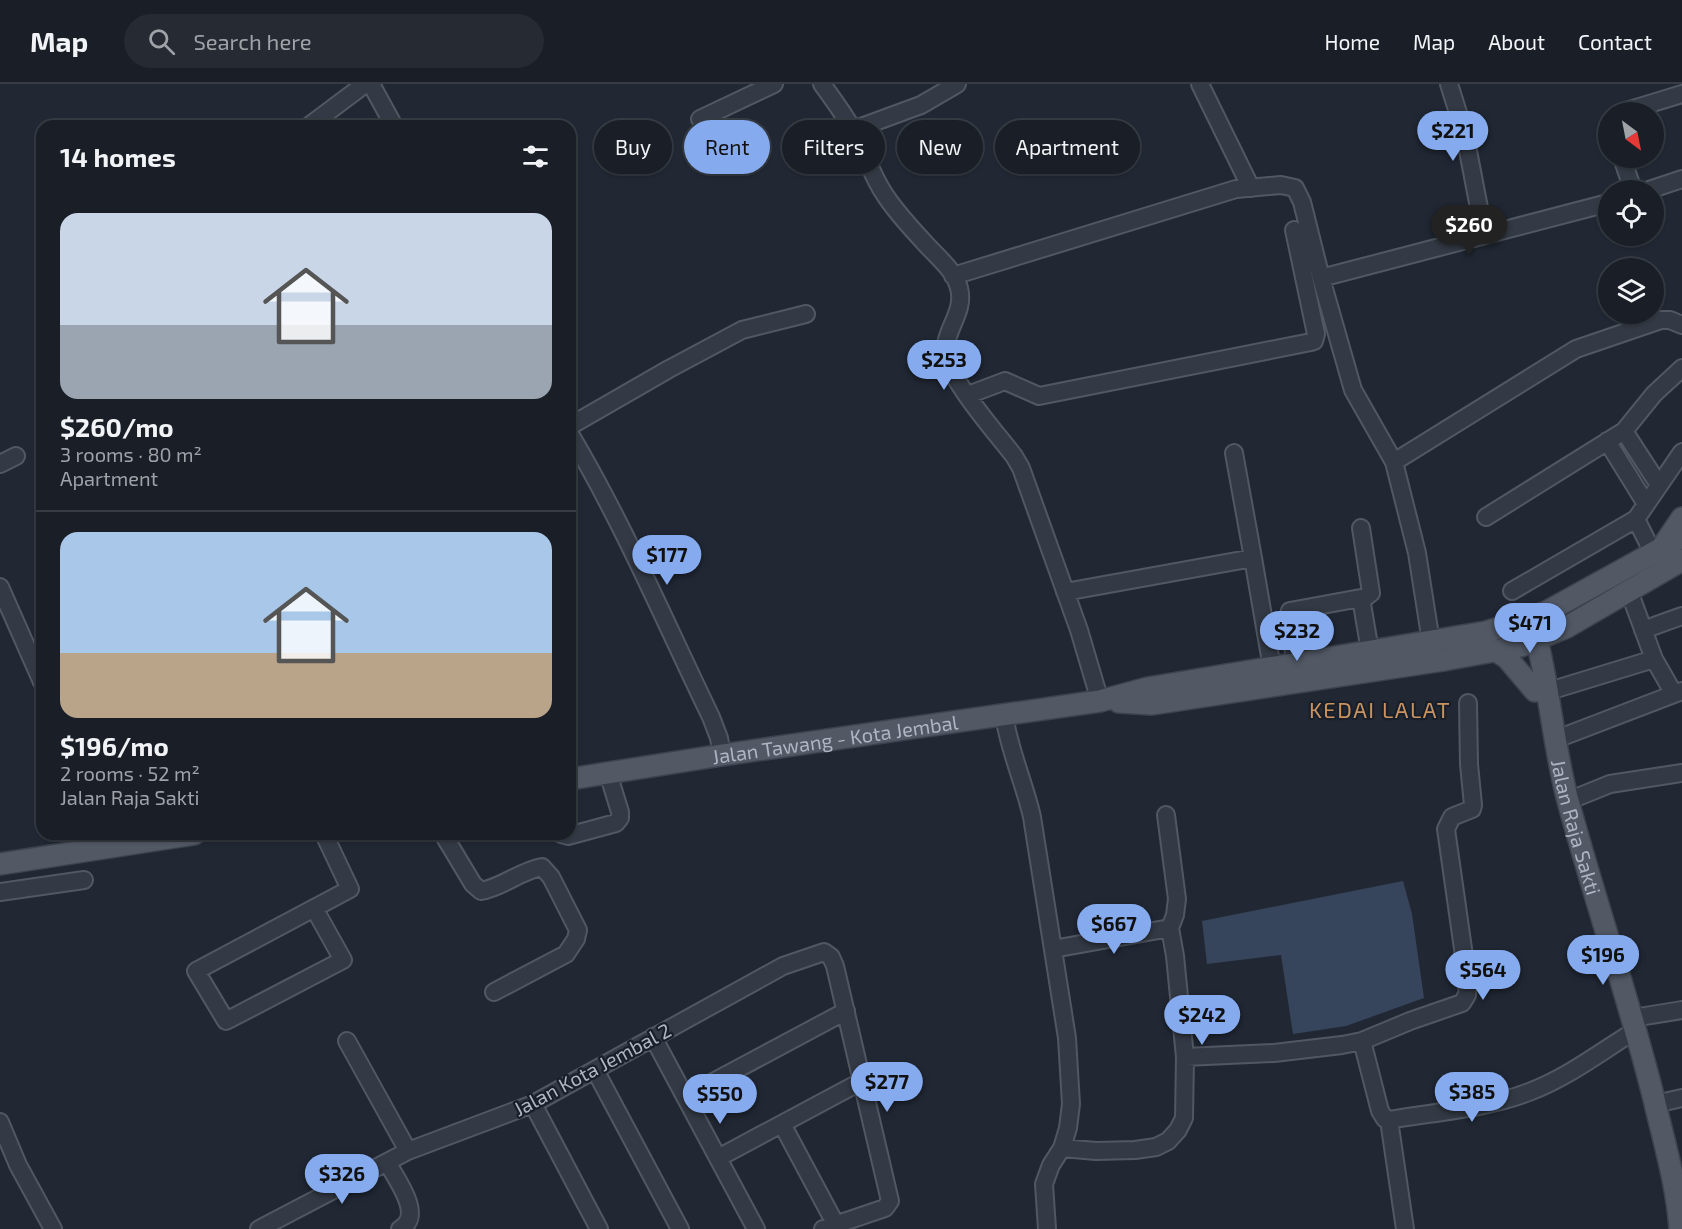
<!DOCTYPE html>
<html lang="en">
<head>
<meta charset="utf-8">
<style>
	body { margin:0; font-family:"Exo 2",sans-serif; background:#262b33; color:#f1f3f6; height:100vh; display:flex; flex-direction:column; font-size:22px; white-space:nowrap }
	* { box-sizing:border-box; margin:0 }
	p { font-size:20px; color:#9fa2a7 }
	.icon { flex:none; width:33px; height:33px; fill:none; stroke:currentColor; stroke-width:2; stroke-linecap:round; stroke-linejoin:round }
	.map { position:relative; flex:1; overflow:hidden }
	.panel { position:absolute; left:36px; top:36px; width:540px; height:720px; display:flex; flex-direction:column; background:#191e27; border-radius:18px; box-shadow:0 2px 4px #0004,0 0 0 2px #373c44 }
	.panel>* { flex:none }
	.guide { position:absolute; left:594px; top:36px; width:570px; height:54px; display:flex; gap:12px }
	.needle { width:39px; rotate:148deg }
	.buttons { position:absolute; left:1598px; top:18px; display:grid; gap:12px }
	.buttons a { display:grid; place-items:center; width:66px; height:66px; border-radius:50%; background:#191e27; box-shadow:0 2px 4px #0004,0 0 0 2px #373c44; font-size:30px }
	.price { position:absolute; translate:-50% -51px; padding:0 14px; border-radius:21px; background:#86aaee; color:#111; font-size:20px; line-height:39px; filter:drop-shadow(0 2px 3px #0008) }
	.price::after { content:''; position:absolute; left:50%; top:36px; width:18px; height:14px; margin-left:-9px; background:inherit; clip-path:polygon(0 0,100% 0,50% 100%) }
	.price.on { background:#222; color:#fff }
	ul { padding:0; list-style:none }
	li { display:grid; align-content:center; gap:12px; height:318px; padding:0 24px }
	li+li { border-top:2px solid #373c44 }
	li span { display:grid; place-items:center; height:186px; border-radius:18px; color:#555 }
	li>.icon { margin-inline-start:auto }
	span .icon { width:108px; height:108px; fill:#fffc; stroke-width:1 }
	li b { font-size:26px }
	h2 { display:flex; justify-content:space-between; align-items:center; height:72px; padding:0 24px; font-size:26px }
	.pill { padding:0 21px; border-radius:27px; background:#191e27; box-shadow:0 2px 4px #0004,0 0 0 2px #373c44; font-size:21px; line-height:54px }
	.pill.on { background:#86aaee; color:#111 }
	header { display:flex; align-items:center; gap:36px; box-sizing:border-box; height:84px; padding:0 30px; background:#191e27; border-bottom:2px solid #373c44 }
	header strong { font-size:28px }
	nav { display:flex; gap:33px; margin-inline-start:auto; font-size:21px }
	.search { width:420px; height:54px; background:#262b33; display:flex; align-items:center; gap:15px; box-sizing:border-box; padding:0 21px; border-radius:33px; color:#9fa2a7; font-size:22px }
	.map>svg:first-child { display:block }
</style>
</head>
<body>
<header>
<strong>Map</strong>
<div class="search"><svg class="icon" aria-label="search" viewBox="0 0 24 24"><circle cx="10" cy="10" r="6"/><path d="M15 15l6 6"/></svg>Search here</div>
<nav><a>Home</a><a>Map</a><a>About</a><a>Contact</a></nav>
</header>
<div class="map">
<svg width="1682" height="1145" viewBox="0 0 1682 1145">
	<rect width="100%" height="100%" fill="#212834"/>
	<!-- water -->
	<path fill="#37455c" d="M1403 797 1412 830 1424 914 1346 942 1293 950 1281 871 1207 880 1202 837Z"/>
	<g fill="none" stroke-linecap="round" stroke-linejoin="round">
		<defs>
			<path id="minor" d="M371 0 394 42
				M822 0C833 15 844 30 853 46 865 67 871 91 885 111 896 128 910 143 923 157 935 171 954 185 959 204 965 227 947 243 945 265 943 289 998 351 1014 372L1021 384 1079 546 1100 617
				M1200 0 1251 104
				M1449 0 1465 51 1484 150
				M1623 28 1682 10
				M700 35 774 0
				M309 42 365 0
				M853 46 921 21 957 0
				M1622 74 1633 106
				M1649 106 1682 95
				M953 192 1236 105 1281 101 1295 104 1302 118 1321 194 1353 306 1394 378 1417 469 1431 558
				M1321 194 1608 119
				M968 311 1005 297 1039 312 1311 258 1314 257 1316 250 1294 146
				M570 342 669 285 742 246 806 230
				M1624 347 1659 401
				M570 350C624 441 665 538 711 633L719 654 722 671
				M1607 357 1646 420
				M1234 369 1253 474
				M1394 378 1576 265 1661 236H1670L1682 241
				M0 380 16 372
				M1486 433 1624 347 1654 310 1682 284
				M1636 435 1653 469
				M0 503 42 598
				M1512 507 1636 435 1682 368
				M1629 507 1654 575
				M1065 508 1253 474 1272 584
				M1361 514 1370 567
				M1643 546 1682 532
				M1296 580 1288 534 1290 527 1366 513 1371 509 1361 444
				M1546 608 1654 575 1674 610
				M1004 631C1009 666 1024 698 1032 733L1067 954 1071 1020 1068 1044 1062 1064 1051 1081 1044 1100 1047 1145
				M1554 656 1682 607
				M1568 717 1610 700 1682 689
				M78 750 79 767
				M443 750 473 800 481 807C503 803 520 787 542 783L551 793 578 846 576 855 566 870 494 908
				M561 750 568 752 616 739 620 734V728L608 689
				M0 808 84 796
				M314 824 343 876 226 937 196 887 350 805 324 750
				M1053 865 1170 844
				M1633 934 1682 926
				M653 953 756 1145
				M347 957 408 1067
				M1362 957 1380 1027 1385 1035 1389 1036C1435 1028 1485 1025 1529 1008 1567 994 1602 967 1636 946
				M1185 973 1274 969 1342 961 1362 957 1410 937 1462 919 1467 911 1468 900 1446 745 1452 733 1472 725 1473 721 1469 680 1468 619
				M595 986 680 1145
				M685 1013 846 927
				M533 1020 599 1145
				M1655 1020 1682 1014
				M1389 1036 1405 1145
				M0 1038 18 1081 53 1145
				M782 1040 836 1141
				M1062 1064 1096 1067 1135 1066 1156 1063 1168 1057 1178 1046 1184 1034 1185 973 1175 872 1170 844 1175 831 1177 815 1166 731
				M718 1074 862 997
				M387 1078C396 1095 425 1132 400 1145
				M259 1145 408 1067 533 1020 783 882 824 868 831 873 835 882 890 1117 885 1124 823 1145"/>
			<g id="major">
				<path d="M1663 462 1682 434"/>
				<path id="s1" d="M1531 534C1549 594 1552 657 1568 717 1595 817 1629 915 1654 1015 1664 1058 1677 1101 1680 1145"/>
				<path d="M1496 567 1507 574 1535 607"/>
				<path d="M1119 618 1152 620 1444 576 1521 562 1567 543 1682 476"/>
				<path id="s2" d="M570 695 722 671 1100 617 1148 604 1486 548 1531 534 1548 527 1682 453"/>
				<path d="M0 780 194 750"/>
			</g>
		</defs>
		<!-- minor casing -->
		<use href="#minor" stroke="#515863" stroke-width="20"/>
		<!-- major casing -->
		<use href="#major" stroke="#3d434e" stroke-width="24"/>
		<!-- minor -->
		<use href="#minor" stroke="#343a45" stroke-width="16"/>
		<!-- major -->
		<use href="#major" stroke="#525965" stroke-width="21"/>
	</g>
	<g text-anchor="middle" dominant-baseline="central" stroke-width="4.5" stroke-linejoin="round" paint-order="stroke">
		<!-- street labels -->
		<g font-size="20" fill="#aeb5c2" stroke="#191f29">
			<text stroke="none"><textPath href="#s2" startOffset="268">Jalan Tawang - Kota Jembal</textPath></text>
			<text stroke="none"><textPath href="#s1" startOffset="214">Jalan Raja Sakti</textPath></text>
			<text transform="translate(592 985) rotate(-28)">Jalan Kota Jembal 2</text>
		</g>
		<!-- quarter labels -->
		<g font-size="22" letter-spacing="1.5" fill="#c99361" stroke="#191f29">
			<text x="1380" y="625">KEDAI LALAT</text>
		</g>
	</g>
</svg>
<div class="buttons">
<a><svg class="needle" viewBox="-14 -14 28 28"><path d="M0-13l5 13h-10z" fill="#e53935"/><path d="M0 13l5-13h-10z" fill="#9fa2a7"/></svg></a>
<a><svg class="icon" aria-label="locate" viewBox="0 0 24 24"><circle cx="12" cy="12" r="6"/><path d="M12 2v4M12 18v4M2 12h4M18 12h4"/></svg></a>
<a><svg class="icon" aria-label="layers" viewBox="0 0 24 24"><path d="M12 4l9 5-9 5-9-5zM3 14l9 5 9-5"/></svg></a>
</div>
<b class="price" style="left:1453px;top:78px">$221</b>
<b class="price on" style="left:1469px;top:172px">$260</b>
<b class="price" style="left:944px;top:307px">$253</b>
<b class="price" style="left:667px;top:502px">$177</b>
<b class="price" style="left:1530px;top:570px">$471</b>
<b class="price" style="left:1297px;top:578px">$232</b>
<b class="price" style="left:1114px;top:871px">$667</b>
<b class="price" style="left:1603px;top:902px">$196</b>
<b class="price" style="left:1483px;top:917px">$564</b>
<b class="price" style="left:1202px;top:962px">$242</b>
<b class="price" style="left:887px;top:1029px">$277</b>
<b class="price" style="left:1472px;top:1039px">$385</b>
<b class="price" style="left:720px;top:1041px">$550</b>
<b class="price" style="left:342px;top:1121px">$326</b>
<div class="guide">
<a class="pill">Buy</a>
<a class="pill on">Rent</a>
<a class="pill">Filters</a>
<a class="pill">New</a>
<a class="pill">Apartment</a>
</div>
<section class="panel">
<h2>14 homes<svg class="icon" aria-label="filters" viewBox="0 0 24 24"><path d="M4 7h16M4 17h16"/><circle cx="9" cy="7" r="2"/><circle cx="15" cy="17" r="2"/></svg></h2>
<ul>
<li><span style="background:linear-gradient(#c9d6e8 60%,#9aa5b1 0)"><svg class="icon" aria-label="home" viewBox="0 0 24 24"><path d="M3 11l9-7 9 7M6 9v11h12V9"/></svg></span><div><b>$260/mo</b><p>3 rooms · 80 m²</p><p>Apartment</p></div></li>
<li><span style="background:linear-gradient(#a9c7e8 65%,#b9a48a 0)"><svg class="icon" aria-label="home" viewBox="0 0 24 24"><path d="M3 11l9-7 9 7M6 9v11h12V9"/></svg></span><div><b>$196/mo</b><p>2 rooms · 52 m²</p><p>Jalan Raja Sakti</p></div></li>
</ul>
</section>
</div>
</body>
</html>
